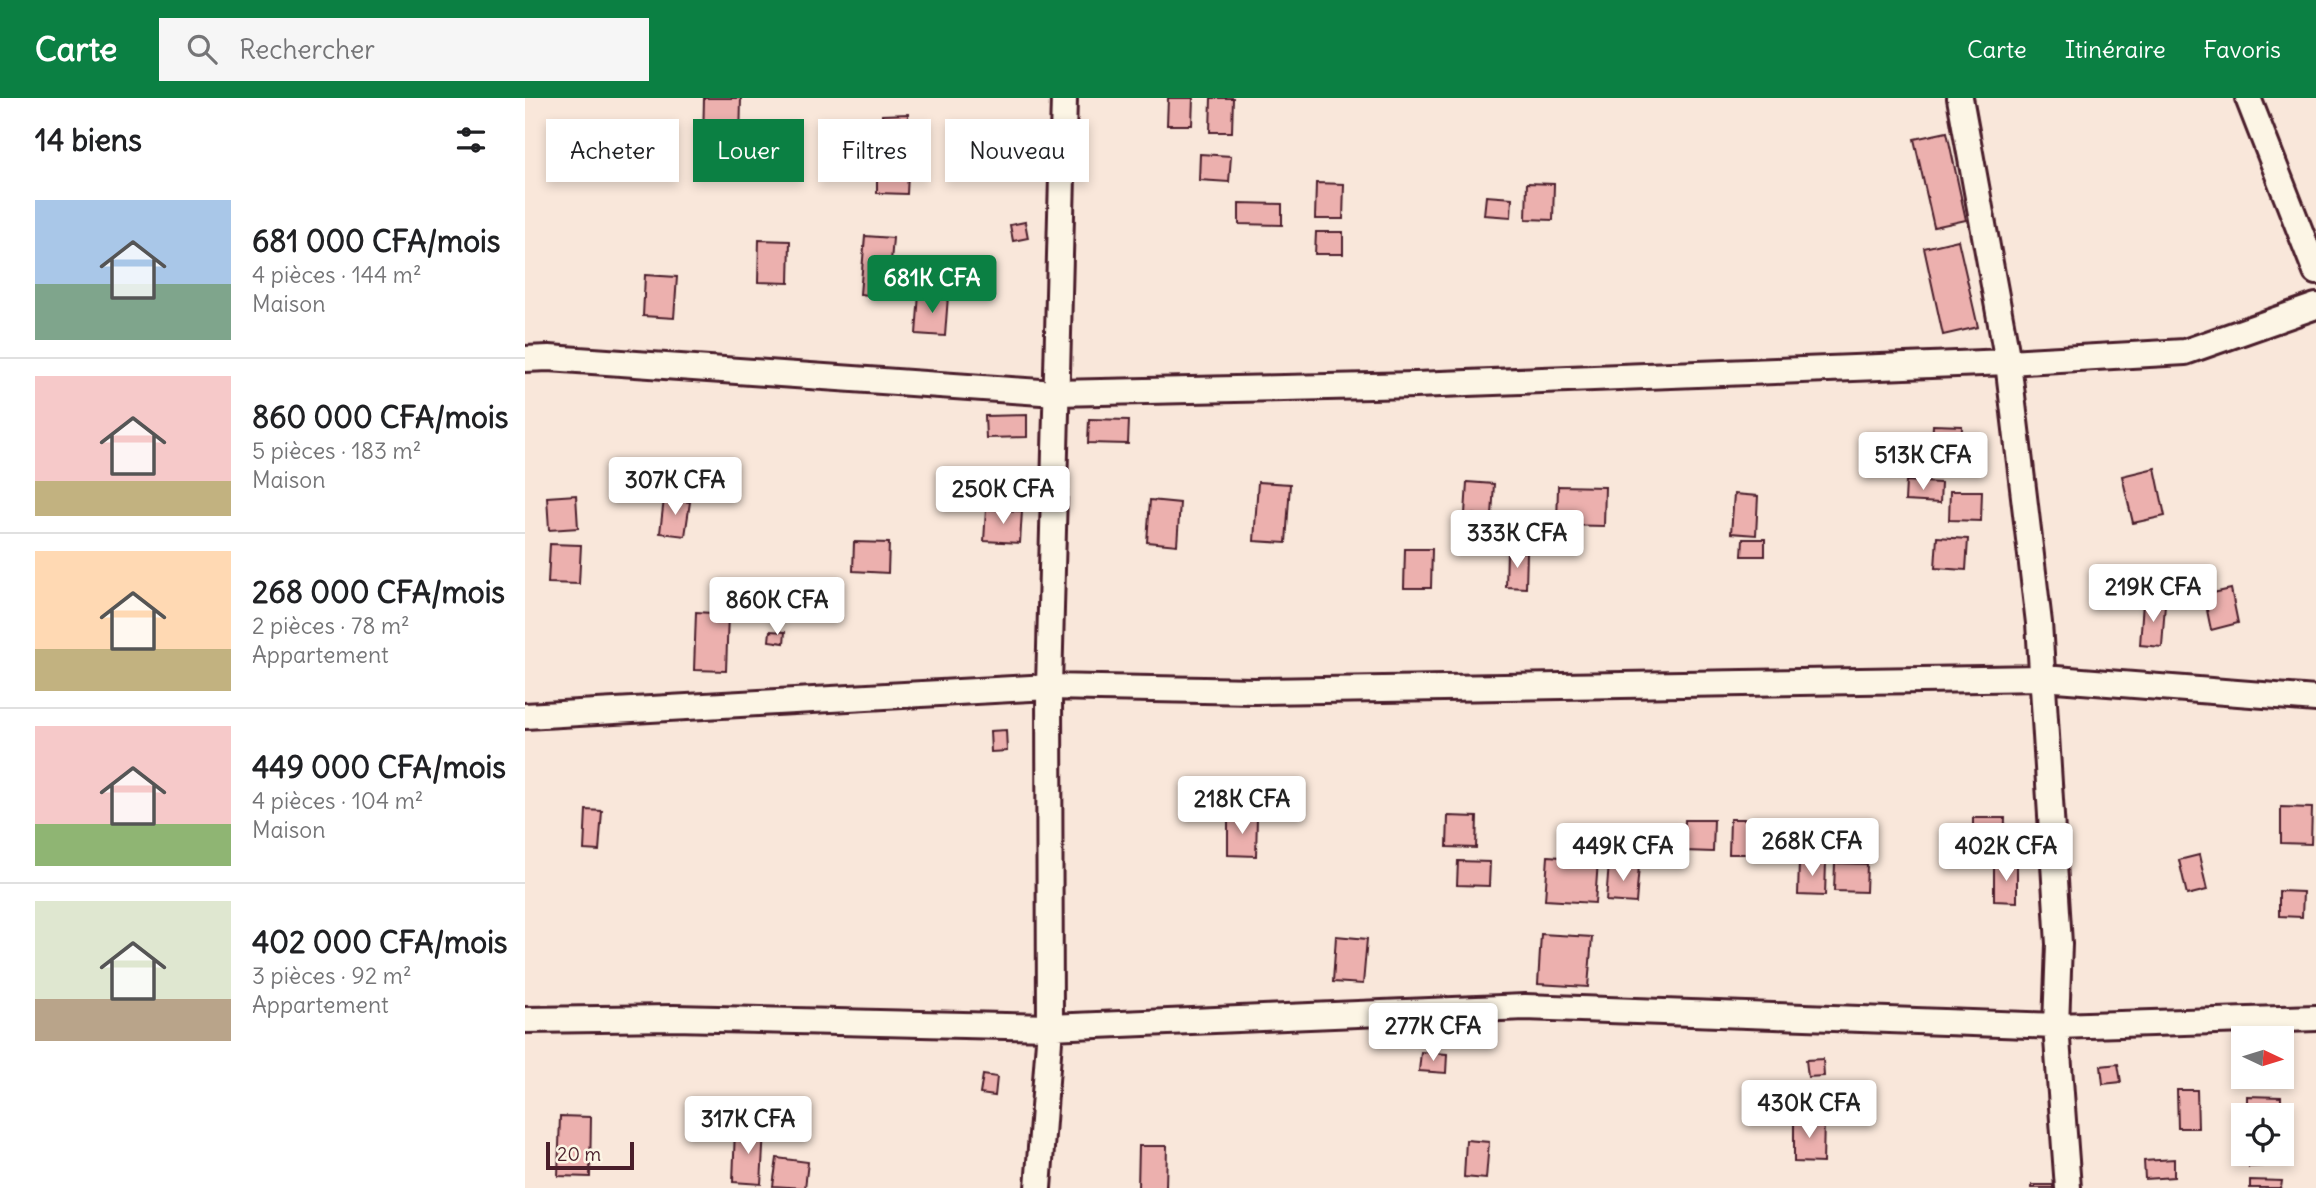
<!DOCTYPE html>
<html lang="fr">
<head>
<meta charset="utf-8">
<style>
	body { margin:0; font-family:Delius,sans-serif; background:#f6f6f6; color:#202124; height:100vh; display:flex; flex-direction:column; font-size:26px; white-space:nowrap }
	* { box-sizing:border-box; margin:0 }
	p { font-size:23px; color:#757577 }
	.icon { flex:none; width:38px; height:38px; fill:none; stroke:currentColor; stroke-width:2; stroke-linecap:round; stroke-linejoin:round }
	.map { position:relative; flex:1; overflow:hidden }
	.details { display:flex; flex-direction:column; background:#fff; width:525px }
	.details>* { flex:none }
	.banner { position:absolute; left:21px; top:21px; width:665px; height:63px; display:flex; gap:14px }
	.needle { width:46px; rotate:94deg }
	.fabs { position:absolute; left:1706px; top:928px; display:grid; gap:14px }
	.fabs a { display:grid; place-items:center; width:63px; height:63px; border-radius:0px; background:#fff; box-shadow:0 4px 10px #0003; font-size:35px }
	.scale { position:absolute; left:21px; bottom:18px; width:88px; box-sizing:border-box; padding-left:7px; border:4px solid #4a1f2b; border-top:0; font-size:19px; line-height:24px; white-space:nowrap; color:#4a1f2b; -webkit-text-stroke:5px #fcf5e5; paint-order:stroke }
	.price { position:absolute; translate:-50% -60px; padding:0 16px; border-radius:7px; background:#fff; color:#222; font-size:23px; line-height:46px; filter:drop-shadow(0 2px 4px #0008) }
	.price::after { content:''; position:absolute; left:50%; top:42px; width:21px; height:16px; margin-left:-10px; background:inherit; clip-path:polygon(0 0,100% 0,50% 100%) }
	.price.active { background:#0b8043; color:#fff }
	ul { padding:0; list-style:none }
	li { display:flex; align-items:center; gap:21px; height:175px; padding:0 35px }
	li+li { border-top:2px solid #e0e0e0 }
	li span { display:grid; place-items:center; flex:none; width:196px; height:140px; border-radius:0px; color:#555 }
	li>.icon { margin-inline-start:auto }
	span .icon { width:84px; height:84px; fill:#fffc; stroke-width:1 }
	li b { font-size:30px }
	h2 { display:flex; justify-content:space-between; align-items:center; height:84px; padding:0 35px; font-size:30px }
	.chip { padding:0 24px; border-radius:0px; background:#fff; box-shadow:0 4px 10px #0003; font-size:24px; line-height:63px }
	.chip.active { background:#0b8043; color:#fff }
	header { display:flex; align-items:center; gap:42px; box-sizing:border-box; height:98px; padding:0 35px; background:#0b8043; color:#fff }
	header strong { font-size:33px }
	nav { display:flex; gap:38px; margin-inline-start:auto; font-size:24px }
	.search { width:490px; height:63px; background:#f6f6f6; display:flex; align-items:center; gap:18px; box-sizing:border-box; padding:0 24px; border-radius:0px; color:#757577; font-size:26px }
	main { display:flex; flex:1; min-height:0 }
	.map>svg:first-child { display:block }
</style>
</head>
<body>
<header>
<strong>Carte</strong>
<div class="search"><svg class="icon" aria-label="search" viewBox="0 0 24 24"><circle cx="10" cy="10" r="6"/><path d="M15 15l6 6"/></svg>Rechercher</div>
<nav><a>Carte</a><a>Itinéraire</a><a>Favoris</a></nav>
</header>
<main>
<section class="details">
<h2>14 biens<svg class="icon" aria-label="filters" viewBox="0 0 24 24"><path d="M4 7h16M4 17h16"/><circle cx="9" cy="7" r="2"/><circle cx="15" cy="17" r="2"/></svg></h2>
<ul>
<li><span style="background:linear-gradient(#a9c7e8 60%,#7fa58c 0)"><svg class="icon" aria-label="home" viewBox="0 0 24 24"><path d="M3 11l9-7 9 7M6 9v11h12V9"/></svg></span><div><b>681 000 CFA/mois</b><p>4 pièces · 144 m²</p><p>Maison</p></div></li>
<li><span style="background:linear-gradient(#f6c9c9 75%,#c2b280 0)"><svg class="icon" aria-label="home" viewBox="0 0 24 24"><path d="M3 11l9-7 9 7M6 9v11h12V9"/></svg></span><div><b>860 000 CFA/mois</b><p>5 pièces · 183 m²</p><p>Maison</p></div></li>
<li><span style="background:linear-gradient(#ffd9b3 70%,#c2b280 0)"><svg class="icon" aria-label="home" viewBox="0 0 24 24"><path d="M3 11l9-7 9 7M6 9v11h12V9"/></svg></span><div><b>268 000 CFA/mois</b><p>2 pièces · 78 m²</p><p>Appartement</p></div></li>
<li><span style="background:linear-gradient(#f6c9c9 70%,#8fb573 0)"><svg class="icon" aria-label="home" viewBox="0 0 24 24"><path d="M3 11l9-7 9 7M6 9v11h12V9"/></svg></span><div><b>449 000 CFA/mois</b><p>4 pièces · 104 m²</p><p>Maison</p></div></li>
<li><span style="background:linear-gradient(#dfe7d0 70%,#b9a48a 0)"><svg class="icon" aria-label="home" viewBox="0 0 24 24"><path d="M3 11l9-7 9 7M6 9v11h12V9"/></svg></span><div><b>402 000 CFA/mois</b><p>3 pièces · 92 m²</p><p>Appartement</p></div></li>
</ul>
</section>
<div class="map">
<svg width="1791" height="1090" viewBox="0 0 1791 1090">
	<rect width="100%" height="100%" fill="#f9e7da"/>
	<filter id="ink" filterUnits="userSpaceOnUse"><feTurbulence type="fractalNoise" baseFrequency=".0143" numOctaves="2"/><feDisplacementMap in="SourceGraphic" scale="14" xChannelSelector="R" yChannelSelector="G"/><feConvolveMatrix kernelMatrix="1 2 1 2 8 2 1 2 1" color-interpolation-filters="sRGB"/></filter>
	<g filter="url(#ink)">
		<!-- building -->
		<path fill="#ecb0ae" stroke="#4a1f2b" stroke-width="2" d="M179 0H216L215 44 178 43Z
			M643 0H668L667 27H642Z
			M686 0H708L707 34H685Z
			M383 16 384 52 358 53 357 17Z
			M1422 34 1441 122 1409 129 1389 41Z
			M675 56 706 58 704 84 674 82Z
			M352 75 383 76 382 96 352 95Z
			M791 85 819 86 818 121H790Z
			M1002 85 1029 86 1028 122 1001 121Z
			M961 98 987 100 986 119 959 117Z
			M714 105 757 106V127L714 126Z
			M500 124 503 140 488 143 485 127Z
			M791 134H818V156H790Z
			M340 138 368 140 363 199 335 196Z
			M234 142 265 143 264 185 233 184Z
			M1433 142 1453 229 1418 237 1399 150Z
			M120 177 152 179 149 220 118 218Z
			M394 196 423 198 420 238 391 236Z
			M502 317V339L461 340 460 318Z
			M564 321 604 322 603 346 563 345Z
			M1408 327 1437 328 1436 367 1406 366Z
			M1630 370 1640 418 1608 425 1597 378Z
			M1381 383 1416 385 1415 405 1380 403Z
			M733 384 765 386 761 445 729 443Z
			M942 384 969 386 967 418 940 416Z
			M1033 388 1080 389 1079 428 1032 427Z
			M1425 393H1457L1456 423 1424 422Z
			M1209 396 1233 398 1231 437 1206 435Z
			M51 397 53 430 24 432 22 399Z
			M139 401 165 404 160 438 135 435Z
			M625 402 655 405 652 447 622 444Z
			M461 411 497 413 495 445 459 443Z
			M1412 439 1443 441 1441 472 1410 470Z
			M1218 441H1240V458H1217Z
			M329 444 364 445 363 475 328 473Z
			M25 446 56 447 54 486 23 485Z
			M880 451H907L906 490H879Z
			M982 453 1002 454 1001 490 981 489Z
			M1706 491 1713 525 1686 532 1679 497Z
			M1618 504 1640 506 1637 549 1615 547Z
			M247 505 261 506 260 519H246Z
			M171 514 203 516 201 573 169 572Z
			M245 533 260 534 259 545 244 543Z
			M481 632 482 653 466 654 465 633Z
			M1756 709 1787 710 1786 746 1756 745Z
			M61 712 77 713 74 753 59 752Z
			M923 718 952 719 951 750 922 749Z
			M703 719H732L731 758 703 757Z
			M1448 720H1480L1479 748 1448 747Z
			M1205 721H1228V756H1204Z
			M1160 722H1189L1188 754 1159 753Z
			M1674 757 1682 792 1662 797 1654 762Z
			M1023 758 1073 762 1070 805 1020 802Z
			M933 763 965 764 964 788 932 787Z
			M1274 763H1301L1300 798 1273 797Z
			M1084 765 1114 767 1111 805 1081 803Z
			M1310 765 1342 766 1341 794 1309 793Z
			M1469 766 1492 767V804L1469 803Z
			M1754 793 1778 794 1777 819 1754 818Z
			M1016 836 1067 839 1063 889 1013 886Z
			M811 838 842 841 838 886 808 884Z
			M896 954 922 956 921 975 894 973Z
			M1298 961 1299 978 1283 979 1281 962Z
			M1593 966 1596 984 1578 986 1576 968Z
			M458 977 472 979 470 998 455 996Z
			M1652 992H1672L1673 1030H1653Z
			M1722 998 1756 999V1012L1722 1010Z
			M35 1018 66 1019 65 1079 33 1078Z
			M1269 1020H1299L1298 1065 1269 1064Z
			M210 1031 239 1032 236 1086 208 1084Z
			M941 1042 964 1044 961 1081 939 1079Z
			M614 1048H642L641 1090H613Z
			M1724 1055H1753L1754 1067 1724 1069Z
			M252 1060 283 1064 280 1090 248 1088Z
			M1649 1061V1079L1620 1081 1619 1063Z
			M1725 1082 1757 1083 1756 1090H1725Z
			M1507 1087H1528V1090H1507Z"/>
		<g fill="none" stroke-linecap="round" stroke-linejoin="round">
			<defs>
				<path id="street" d="M1435 0 1483 264 1514 525 1534 846 1531 928 1543 1090
					M1723 0 1791 174
					M0 261 24 260 531 295 890 287 1483 264 1660 254 1791 208
					M0 618 524 589 730 593 1518 580 1791 601
					M0 922 149 920 525 929 1000 909 1531 928 1791 920
					M513 1090 525 929 524 589 539 0"/>
			</defs>
			<!-- street casing -->
			<use href="#street" stroke="#4a1f2b" stroke-width="30"/>
			<!-- street -->
			<use href="#street" stroke="#fcf5e5" stroke-width="24"/>
		</g>
	</g>
</svg>
<div class="fabs">
<a><svg class="needle" viewBox="-14 -14 28 28"><path d="M0-13l5 13h-10z" fill="#e53935"/><path d="M0 13l5-13h-10z" fill="#757577"/></svg></a>
<a><svg class="icon" aria-label="locate" viewBox="0 0 24 24"><circle cx="12" cy="12" r="6"/><path d="M12 2v4M12 18v4M2 12h4M18 12h4"/></svg></a>
</div>
<div class="scale">20 m</div>
<b class="price active" style="left:407px;top:217px">681K CFA</b>
<b class="price" style="left:1398px;top:394px">513K CFA</b>
<b class="price" style="left:150px;top:419px">307K CFA</b>
<b class="price" style="left:478px;top:428px">250K CFA</b>
<b class="price" style="left:992px;top:472px">333K CFA</b>
<b class="price" style="left:1628px;top:526px">219K CFA</b>
<b class="price" style="left:252px;top:539px">860K CFA</b>
<b class="price" style="left:717px;top:738px">218K CFA</b>
<b class="price" style="left:1287px;top:780px">268K CFA</b>
<b class="price" style="left:1098px;top:785px">449K CFA</b>
<b class="price" style="left:1481px;top:785px">402K CFA</b>
<b class="price" style="left:908px;top:965px">277K CFA</b>
<b class="price" style="left:1284px;top:1042px">430K CFA</b>
<b class="price" style="left:223px;top:1058px">317K CFA</b>
<div class="banner">
<a class="chip">Acheter</a>
<a class="chip active">Louer</a>
<a class="chip">Filtres</a>
<a class="chip">Nouveau</a>
</div>
</div>
</main>
</body>
</html>
